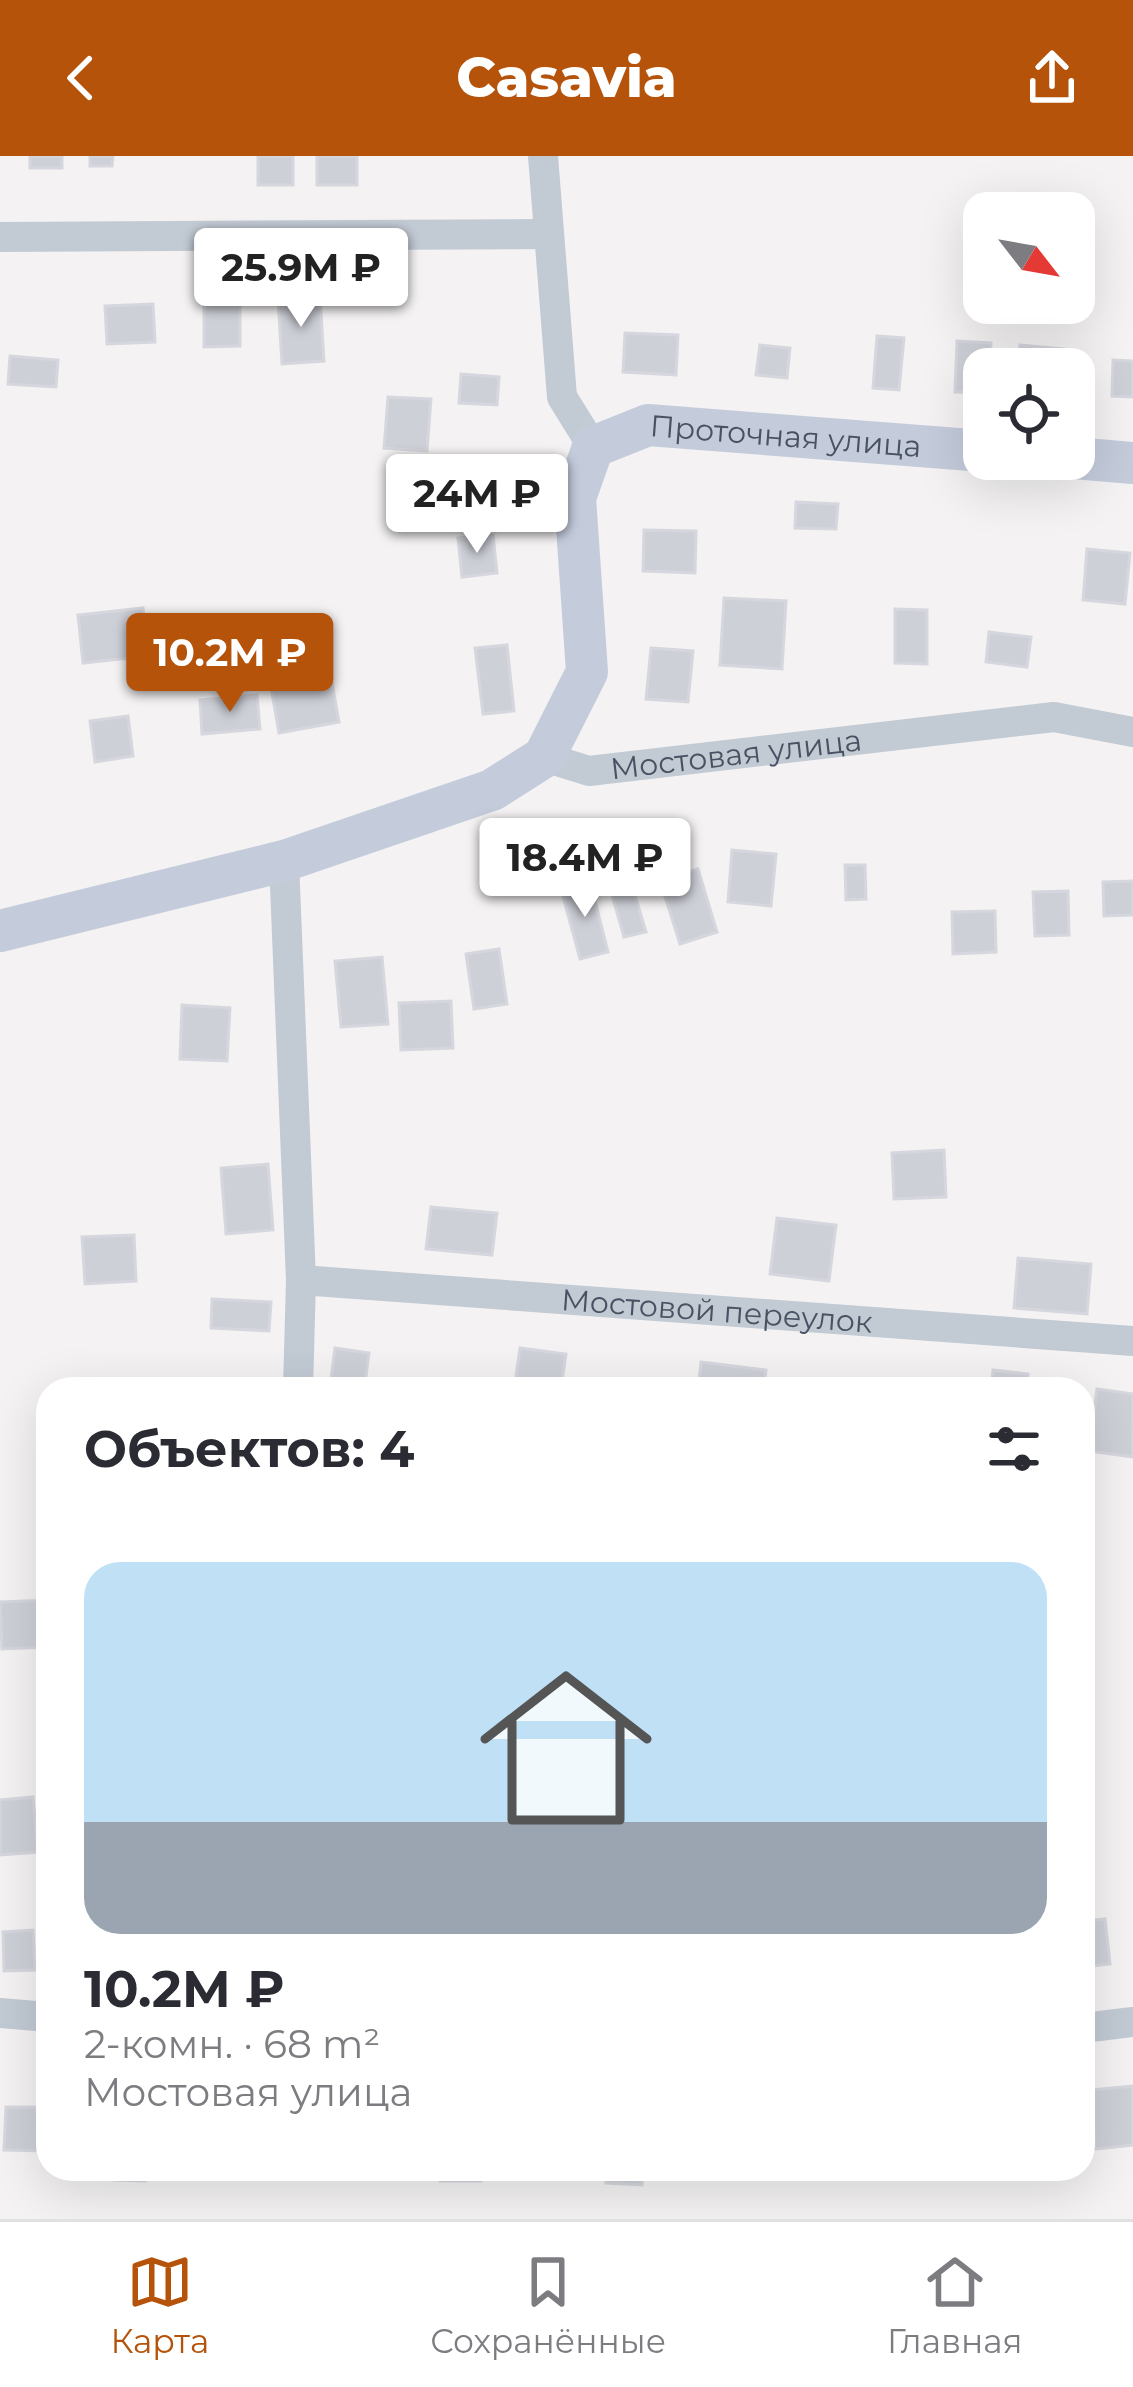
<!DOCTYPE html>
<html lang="ru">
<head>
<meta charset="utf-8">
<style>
	body { margin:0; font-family:Montserrat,sans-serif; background:#f7f7f7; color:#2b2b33; height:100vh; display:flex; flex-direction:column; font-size:45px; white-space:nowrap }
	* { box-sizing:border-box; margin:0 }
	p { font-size:39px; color:#7c7c81 }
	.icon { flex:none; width:66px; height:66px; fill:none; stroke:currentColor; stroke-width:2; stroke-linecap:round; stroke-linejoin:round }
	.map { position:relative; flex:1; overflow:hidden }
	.panel { position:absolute; left:36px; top:1221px; width:1059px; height:804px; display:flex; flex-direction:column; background:#fff; border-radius:36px; box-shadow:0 12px 48px #0002 }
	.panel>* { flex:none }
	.needle { width:78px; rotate:121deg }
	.controls { position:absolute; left:963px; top:36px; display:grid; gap:24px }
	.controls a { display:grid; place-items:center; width:132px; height:132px; border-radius:24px; background:#fff; box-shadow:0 12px 48px #0002; font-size:60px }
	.price { position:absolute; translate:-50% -102px; padding:0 27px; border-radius:12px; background:#fff; color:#222; font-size:39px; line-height:78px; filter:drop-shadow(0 3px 6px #0008) }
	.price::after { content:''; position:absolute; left:50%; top:72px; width:36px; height:27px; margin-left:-18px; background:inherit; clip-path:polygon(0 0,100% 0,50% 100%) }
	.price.on { background:#b45309; color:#fff }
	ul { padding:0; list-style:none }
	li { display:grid; align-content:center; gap:24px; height:636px; padding:0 48px }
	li+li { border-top:3px solid #e1e1e2 }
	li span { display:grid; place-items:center; height:372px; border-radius:36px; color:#555 }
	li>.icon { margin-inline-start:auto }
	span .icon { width:216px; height:216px; fill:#fffc; stroke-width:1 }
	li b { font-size:51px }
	h2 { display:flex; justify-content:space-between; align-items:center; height:144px; padding:0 48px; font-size:51px }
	header { display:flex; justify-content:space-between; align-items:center; height:156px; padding:0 48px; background:#b45309; color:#fff; font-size:54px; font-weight:800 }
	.dock { display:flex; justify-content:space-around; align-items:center; height:168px; border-top:3px solid #e1e1e2; background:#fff; font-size:33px; color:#7c7c81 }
	.dock a { display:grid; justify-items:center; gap:6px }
	.dock .on { color:#b45309 }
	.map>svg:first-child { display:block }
</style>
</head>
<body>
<header><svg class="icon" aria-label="back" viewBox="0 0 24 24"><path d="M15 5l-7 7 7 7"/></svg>Casavia<svg class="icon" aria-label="share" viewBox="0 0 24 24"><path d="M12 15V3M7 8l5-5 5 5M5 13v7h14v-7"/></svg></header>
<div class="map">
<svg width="1133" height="2063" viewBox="0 0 1133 2063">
	<rect width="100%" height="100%" fill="#f4f2f2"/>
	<!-- building -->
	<path fill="#ced0d8" stroke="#d6d7de" stroke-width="3" d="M30 0H62V12H30Z
		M90 0H113L112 10H90Z
		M258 0H293V29H258Z
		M317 0H357V29H317Z
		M320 141 324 205 282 208 278 143Z
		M153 148 155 186 107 188 105 150Z
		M204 149H240V190L204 191Z
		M625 177 678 179 676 219 623 216Z
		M877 180 904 182 899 234 873 232Z
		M957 185 991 187 990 213H984V237L955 236Z
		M760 189 790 192 787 222 756 219Z
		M1020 189 1065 193 1062 213H1018Z
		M10 200 58 204 56 231 8 228Z
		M1113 204 1133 205V241L1112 240Z
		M461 218 499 221 497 249 459 247Z
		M388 241 431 243 427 295 384 292Z
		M796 346 838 348 836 373 795 372Z
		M644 374 696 375 695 417 643 415Z
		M493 379 497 417 462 421 458 382Z
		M1087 393 1130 397 1125 448 1083 444Z
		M724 442 786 445 782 513 720 509Z
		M143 452 148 500 83 507 78 459Z
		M895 453 927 454V508L895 507Z
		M989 476 1031 481 1027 511 986 506Z
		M507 489 514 555 483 558 475 492Z
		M651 492 693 495 688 546 646 543Z
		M327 498 339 566 279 577 267 509Z
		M257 539 260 573 202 578 200 544Z
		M128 560 133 600 95 606 90 565Z
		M732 694 776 698 771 750 728 746Z
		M845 709H865L866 743 846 744Z
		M698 713 717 776 680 788 660 725Z
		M590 725 608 796 580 803 561 733Z
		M1133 725V759L1104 760 1103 726Z
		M631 726 646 776 624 781 610 732Z
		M1068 735 1069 779 1035 780 1033 736Z
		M995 755 996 796 953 798 952 756Z
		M499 793 507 848 474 853 466 798Z
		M382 801 388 868 341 871 335 805Z
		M451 845 453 892 401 894 399 847Z
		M182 849 230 852 227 905 180 903Z
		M944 994 946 1041 894 1043 892 997Z
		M268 1008 273 1074 226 1078 221 1012Z
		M431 1051 497 1057 492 1099 426 1093Z
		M777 1062 836 1069 829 1125 770 1118Z
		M134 1079 136 1125 85 1128 82 1081Z
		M1018 1102 1091 1108 1087 1158 1014 1152Z
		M212 1143 271 1146 269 1175 211 1172Z
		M335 1192 369 1197 365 1228 331 1223Z
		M520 1192 566 1198 561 1233H514Z
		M701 1206 766 1214 764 1233H698Z
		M993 1214 1028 1218 1027 1233H991Z
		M890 1224 946 1227V1233H889Z
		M1097 1233 1133 1238V1301L1089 1295Z
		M48 1444V1491L2 1493 0 1446Z
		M33 1641 38 1696 0 1699V1644Z
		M1105 1763 1110 1808 1083 1811V1765Z
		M33 1774 35 1814 4 1815 3 1776Z
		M1133 1930V1989L1095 1993 1090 1934Z
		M6 1951H48V1995L4 1994Z
		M114 2013H145V2025L114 2024Z
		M440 2013H481V2025H440Z
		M607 2013H643L642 2029 606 2027Z
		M716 2013H752L751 2021 715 2019Z"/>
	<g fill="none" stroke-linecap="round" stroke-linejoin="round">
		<!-- street -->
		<g stroke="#c2cad4" stroke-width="30">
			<path d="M543 0 562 241 593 291"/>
			<path d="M0 81 548 78"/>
			<path id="s1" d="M544 601 589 615 1054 561 1133 576"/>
			<path d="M284 705 301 1124 298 1233"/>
			<path id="s2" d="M301 1124 1133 1185"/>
			<path d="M0 1857 48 1861"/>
			<path d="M1083 1872 1133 1866"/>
		</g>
		<!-- secondary -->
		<g stroke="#c4ccdc" stroke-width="42">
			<path d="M1074 302 1133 307"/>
			<path id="s3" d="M0 775 284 705 492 634 544 601 587 516 575 342 593 291 648 269 984 295"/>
		</g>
	</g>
	<g text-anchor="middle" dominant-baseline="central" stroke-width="10" stroke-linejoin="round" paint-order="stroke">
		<!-- street labels -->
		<g font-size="30" fill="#485262" stroke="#fff">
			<text stroke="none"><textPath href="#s3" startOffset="1095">Проточная улица</textPath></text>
			<text stroke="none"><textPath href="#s1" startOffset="195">Мостовая улица</textPath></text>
			<text stroke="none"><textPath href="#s2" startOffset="417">Мостовой переулок</textPath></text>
		</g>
	</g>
</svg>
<div class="controls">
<a><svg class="needle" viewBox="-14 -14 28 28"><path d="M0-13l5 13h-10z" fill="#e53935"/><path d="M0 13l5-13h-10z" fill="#7c7c81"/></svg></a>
<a><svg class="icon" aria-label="locate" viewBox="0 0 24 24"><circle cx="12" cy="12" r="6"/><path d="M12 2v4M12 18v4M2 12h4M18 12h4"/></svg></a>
</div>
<b class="price" style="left:301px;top:174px">25.9M ₽</b>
<b class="price" style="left:477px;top:400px">24M ₽</b>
<b class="price on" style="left:230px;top:559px">10.2M ₽</b>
<b class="price" style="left:585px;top:764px">18.4M ₽</b>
<section class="panel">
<h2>Объектов: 4<svg class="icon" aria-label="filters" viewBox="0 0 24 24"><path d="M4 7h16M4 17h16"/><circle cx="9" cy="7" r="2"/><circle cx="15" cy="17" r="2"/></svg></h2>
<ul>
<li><span style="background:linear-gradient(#bfe0f5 70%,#9aa5b1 0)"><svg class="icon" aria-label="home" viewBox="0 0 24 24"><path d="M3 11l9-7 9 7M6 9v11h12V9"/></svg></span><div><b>10.2M ₽</b><p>2-комн. · 68 m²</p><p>Мостовая улица</p></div></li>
</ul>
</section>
</div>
<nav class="dock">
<a class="on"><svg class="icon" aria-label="map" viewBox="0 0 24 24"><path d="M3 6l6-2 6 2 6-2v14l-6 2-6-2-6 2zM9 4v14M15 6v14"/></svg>Карта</a>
<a><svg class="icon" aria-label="saved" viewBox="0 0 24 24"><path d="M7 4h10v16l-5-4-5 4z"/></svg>Сохранённые</a>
<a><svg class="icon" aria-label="home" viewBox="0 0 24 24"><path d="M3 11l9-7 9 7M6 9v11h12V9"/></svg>Главная</a>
</nav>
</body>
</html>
